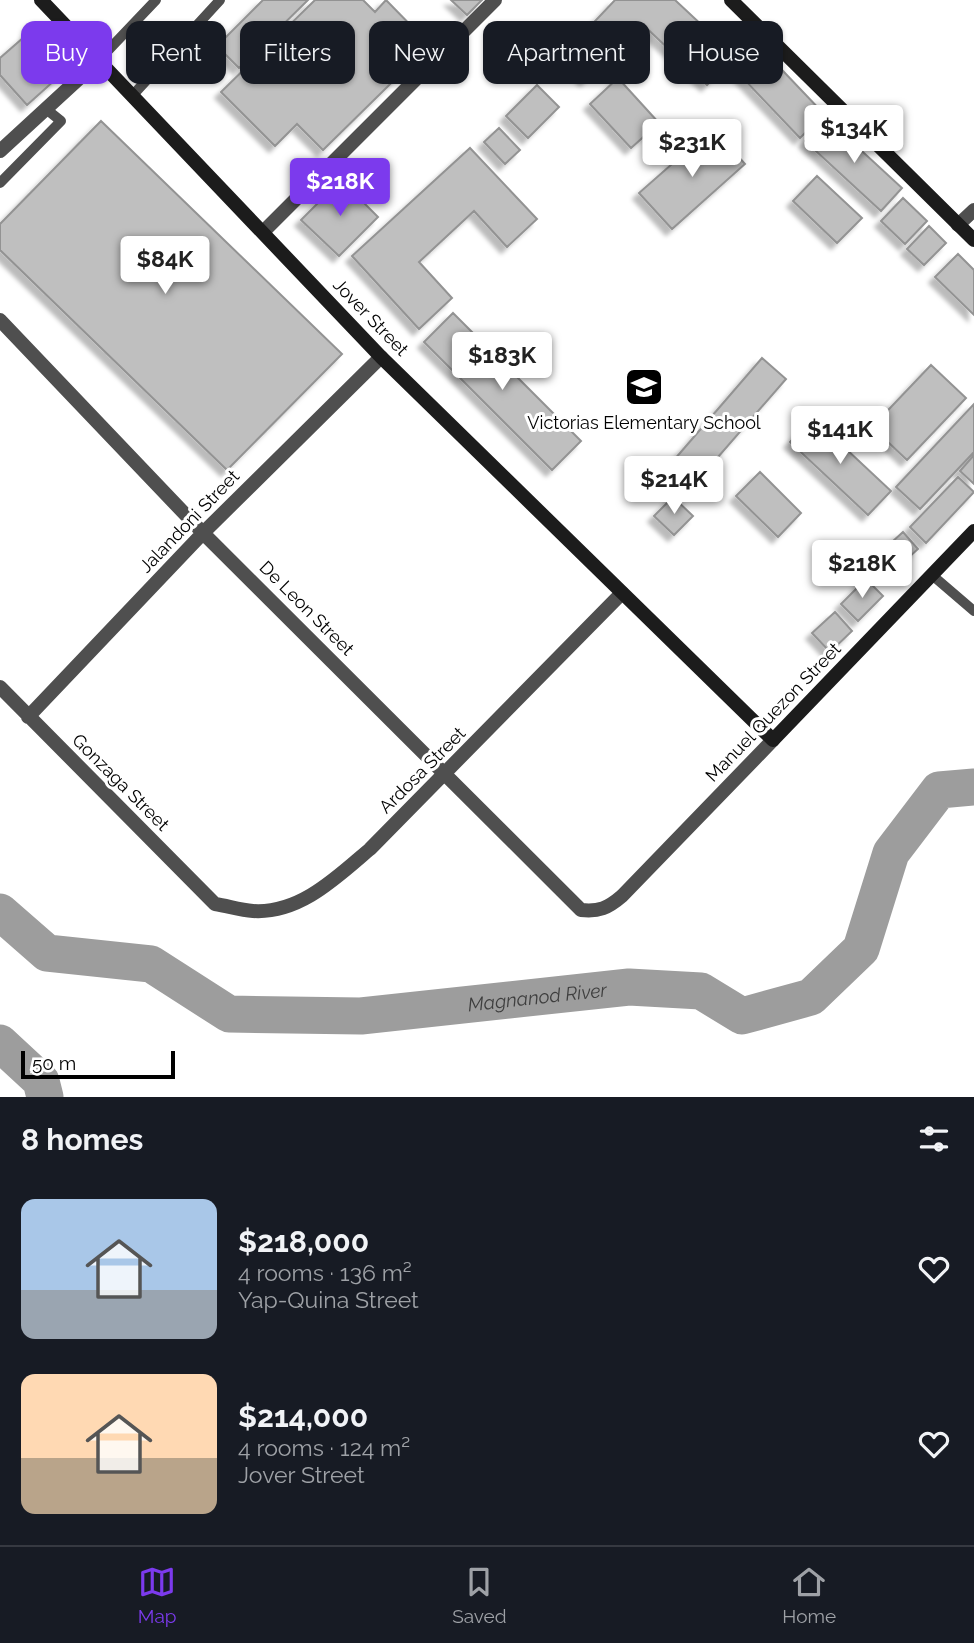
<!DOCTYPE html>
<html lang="en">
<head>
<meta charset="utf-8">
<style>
	body { margin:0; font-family:Raleway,sans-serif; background:#242831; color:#f1f3f6; height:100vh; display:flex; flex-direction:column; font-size:26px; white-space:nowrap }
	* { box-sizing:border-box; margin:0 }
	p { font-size:23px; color:#9ea1a6 }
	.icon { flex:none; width:38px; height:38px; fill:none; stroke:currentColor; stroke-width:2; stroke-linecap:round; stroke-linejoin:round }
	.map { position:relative; height:1097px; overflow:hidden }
	.sheet { display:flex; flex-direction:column; background:#171b24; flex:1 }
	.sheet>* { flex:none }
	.hud { position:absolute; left:21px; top:21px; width:933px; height:63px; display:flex; gap:14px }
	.scale { position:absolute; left:21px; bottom:18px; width:154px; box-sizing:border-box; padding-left:7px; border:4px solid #000; border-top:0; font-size:19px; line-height:24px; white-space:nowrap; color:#000; -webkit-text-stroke:5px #fff; paint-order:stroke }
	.price { position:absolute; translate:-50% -60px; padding:0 16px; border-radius:7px; background:#fff; color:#222; font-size:23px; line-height:46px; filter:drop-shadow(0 2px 4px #0008) }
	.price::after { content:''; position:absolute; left:50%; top:42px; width:21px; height:16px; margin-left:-10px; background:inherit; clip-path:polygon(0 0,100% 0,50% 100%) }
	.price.selected { background:#7c3aed; color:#fff }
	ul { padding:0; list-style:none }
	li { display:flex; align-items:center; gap:21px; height:175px; padding:0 21px }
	li span { display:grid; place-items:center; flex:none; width:196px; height:140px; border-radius:14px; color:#555 }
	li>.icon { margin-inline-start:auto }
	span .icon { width:84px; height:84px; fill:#fffc; stroke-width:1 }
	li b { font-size:30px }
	h2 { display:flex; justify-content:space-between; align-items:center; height:84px; padding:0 21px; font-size:30px }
	.pill { padding:0 24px; border-radius:14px; background:#171b24; box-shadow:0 2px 5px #0004; font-size:24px; line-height:63px }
	.pill.selected { background:#7c3aed; color:#fff }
	.dock { display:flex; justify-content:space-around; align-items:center; height:98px; border-top:2px solid #363941; background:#171b24; font-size:19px; color:#9ea1a6 }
	.dock a { display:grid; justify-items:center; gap:4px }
	.dock .selected { color:#7c3aed }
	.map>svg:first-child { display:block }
</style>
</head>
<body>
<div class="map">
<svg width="974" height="1097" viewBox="0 0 974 1097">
	<defs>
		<filter id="shadow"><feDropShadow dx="-6" dy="6" stdDeviation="2" flood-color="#0004"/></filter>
	</defs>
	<rect width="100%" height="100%" fill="#fff"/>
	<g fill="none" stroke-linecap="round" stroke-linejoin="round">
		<!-- river -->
		<g stroke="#9d9d9d" stroke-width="37">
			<path id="s1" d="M0 912 47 953 151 964 229 1014 361 1016 629 987 701 991 742 1016 811 997 861 949 891 853 939 790 974 787"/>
			<path d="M0 1043 41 1081 45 1097"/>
		</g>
	</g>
	<!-- building -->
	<path fill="#bfbfbf" stroke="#939393" stroke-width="2" filter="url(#shadow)" d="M263 0H308L239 68 217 46Z
		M315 0H363L375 12 386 0 430 45 323 150 297 124 275 146 221 92Z
		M451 0H482L467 15Z
		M615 0H675L735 56 707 85 641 23 586 80 561 57Z
		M39 24 74 63 27 105 0 75V58Z
		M764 51 824 114 800 138 739 74Z
		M618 78 659 123 631 148 590 104Z
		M537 85 559 107 528 138 506 116Z
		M826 118 902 188 881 211 805 141Z
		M101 121 342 354 227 470 0 250V224Z
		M499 128 520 150 505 164 484 142Z
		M713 128 745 164 672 229 639 193Z
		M470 148 537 219 507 247 474 211 419 262 452 298 419 329 352 256Z
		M817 176 862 218 837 243 793 201Z
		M341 180 378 217 339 256 301 220Z
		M903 198 927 221 905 244 881 221Z
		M929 226 946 243 924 265 907 249Z
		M958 254 974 270V315L935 277Z
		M453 313 581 441 552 470 424 342Z
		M762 358 786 379 698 480 674 460Z
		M931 365 966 398 907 460 872 427Z
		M974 404V452L920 509 896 487Z
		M813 418 891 491 868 515 790 442Z
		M974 455V484L960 471Z
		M760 472 801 513 778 537 736 496Z
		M958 477 974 492 926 543 910 527Z
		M673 497 693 516 674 535 654 516Z
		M903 532 918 549 896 569 881 552Z
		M866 579 883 596 858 621 841 604Z
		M835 612 852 631 830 652 812 633Z"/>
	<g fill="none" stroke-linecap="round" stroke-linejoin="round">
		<!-- lane -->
		<path stroke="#4f4f4f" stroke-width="10" d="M98 61 156 0
			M132 96 220 0
			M0 183 61 121 46 109
			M932 575 974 611"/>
		<!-- street -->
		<path stroke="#4f4f4f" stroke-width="14" d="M0 151 98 61
			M958 225 974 210
			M263 232 495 0
			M0 320 203 533 581 910C599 912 608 908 622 896L773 740
			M0 687 215 904C228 906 240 910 253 911 300 914 337 877 370 849L622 593
			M28 717 203 533 381 357"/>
		<!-- secondary -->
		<path stroke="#1c1c1c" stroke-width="14" d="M41 0 381 357 773 740 974 531
			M731 0 974 240"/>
	</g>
	<!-- icons -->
	<defs>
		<symbol id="school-square" viewBox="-11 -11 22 22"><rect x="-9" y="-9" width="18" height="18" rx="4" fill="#000" stroke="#fff"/><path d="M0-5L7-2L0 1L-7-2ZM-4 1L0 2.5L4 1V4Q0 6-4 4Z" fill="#fff"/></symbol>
	</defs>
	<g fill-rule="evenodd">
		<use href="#school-square" x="622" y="365" width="44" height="44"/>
	</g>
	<g text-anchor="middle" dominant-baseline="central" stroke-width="6" stroke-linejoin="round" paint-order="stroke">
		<!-- street labels -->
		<g font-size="18" fill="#000" stroke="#fff">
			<text transform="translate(371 317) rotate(46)">Jover Street</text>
			<text transform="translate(189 521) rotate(-46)">Jalandoni Street</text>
			<text transform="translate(307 608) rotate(45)">De Leon Street</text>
			<text transform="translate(773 712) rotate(-46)">Manuel Quezon Street</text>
			<text transform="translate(422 770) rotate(-45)">Ardosa Street</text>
			<text transform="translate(121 782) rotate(45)">Gonzaga Street</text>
		</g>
		<!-- poi labels -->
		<g font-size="18" fill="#000" stroke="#fff">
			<text x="644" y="422">Victorias Elementary School</text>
		</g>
		<!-- water labels -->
		<g font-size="19" font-style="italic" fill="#3e3e3e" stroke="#fff">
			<text stroke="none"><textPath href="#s1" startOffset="569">Magnanod River</textPath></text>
		</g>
	</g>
</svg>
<div class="scale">50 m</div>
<b class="price" style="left:854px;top:165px">$134K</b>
<b class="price" style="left:692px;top:179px">$231K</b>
<b class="price selected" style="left:340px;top:218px">$218K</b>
<b class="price" style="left:165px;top:296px">$84K</b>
<b class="price" style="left:502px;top:392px">$183K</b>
<b class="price" style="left:840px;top:466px">$141K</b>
<b class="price" style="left:674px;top:516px">$214K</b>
<b class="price" style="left:862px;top:600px">$218K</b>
<div class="hud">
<a class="pill selected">Buy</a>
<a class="pill">Rent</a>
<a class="pill">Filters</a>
<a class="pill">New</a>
<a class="pill">Apartment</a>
<a class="pill">House</a>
</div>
</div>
<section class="sheet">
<h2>8 homes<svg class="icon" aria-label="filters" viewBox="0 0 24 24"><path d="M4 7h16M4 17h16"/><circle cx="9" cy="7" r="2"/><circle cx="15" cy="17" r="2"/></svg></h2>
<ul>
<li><span style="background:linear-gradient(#a9c7e8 65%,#9aa5b1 0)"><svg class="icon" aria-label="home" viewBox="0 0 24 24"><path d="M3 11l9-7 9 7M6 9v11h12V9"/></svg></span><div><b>$218,000</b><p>4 rooms · 136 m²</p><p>Yap-Quina Street</p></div><svg class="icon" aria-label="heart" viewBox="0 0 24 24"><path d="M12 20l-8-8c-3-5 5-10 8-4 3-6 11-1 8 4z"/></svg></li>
<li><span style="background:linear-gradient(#ffd9b3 60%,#b9a48a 0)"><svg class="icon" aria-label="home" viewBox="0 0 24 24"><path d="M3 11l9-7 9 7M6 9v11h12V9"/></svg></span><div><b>$214,000</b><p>4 rooms · 124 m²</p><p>Jover Street</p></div><svg class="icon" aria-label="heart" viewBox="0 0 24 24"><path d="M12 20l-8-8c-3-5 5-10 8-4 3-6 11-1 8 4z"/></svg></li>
</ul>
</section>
<nav class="dock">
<a class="selected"><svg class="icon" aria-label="map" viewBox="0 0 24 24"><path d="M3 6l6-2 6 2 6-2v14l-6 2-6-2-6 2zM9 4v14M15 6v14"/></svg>Map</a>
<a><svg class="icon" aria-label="saved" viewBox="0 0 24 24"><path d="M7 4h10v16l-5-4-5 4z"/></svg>Saved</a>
<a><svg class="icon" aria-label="home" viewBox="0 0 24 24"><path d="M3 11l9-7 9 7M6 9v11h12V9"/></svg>Home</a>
</nav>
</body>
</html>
